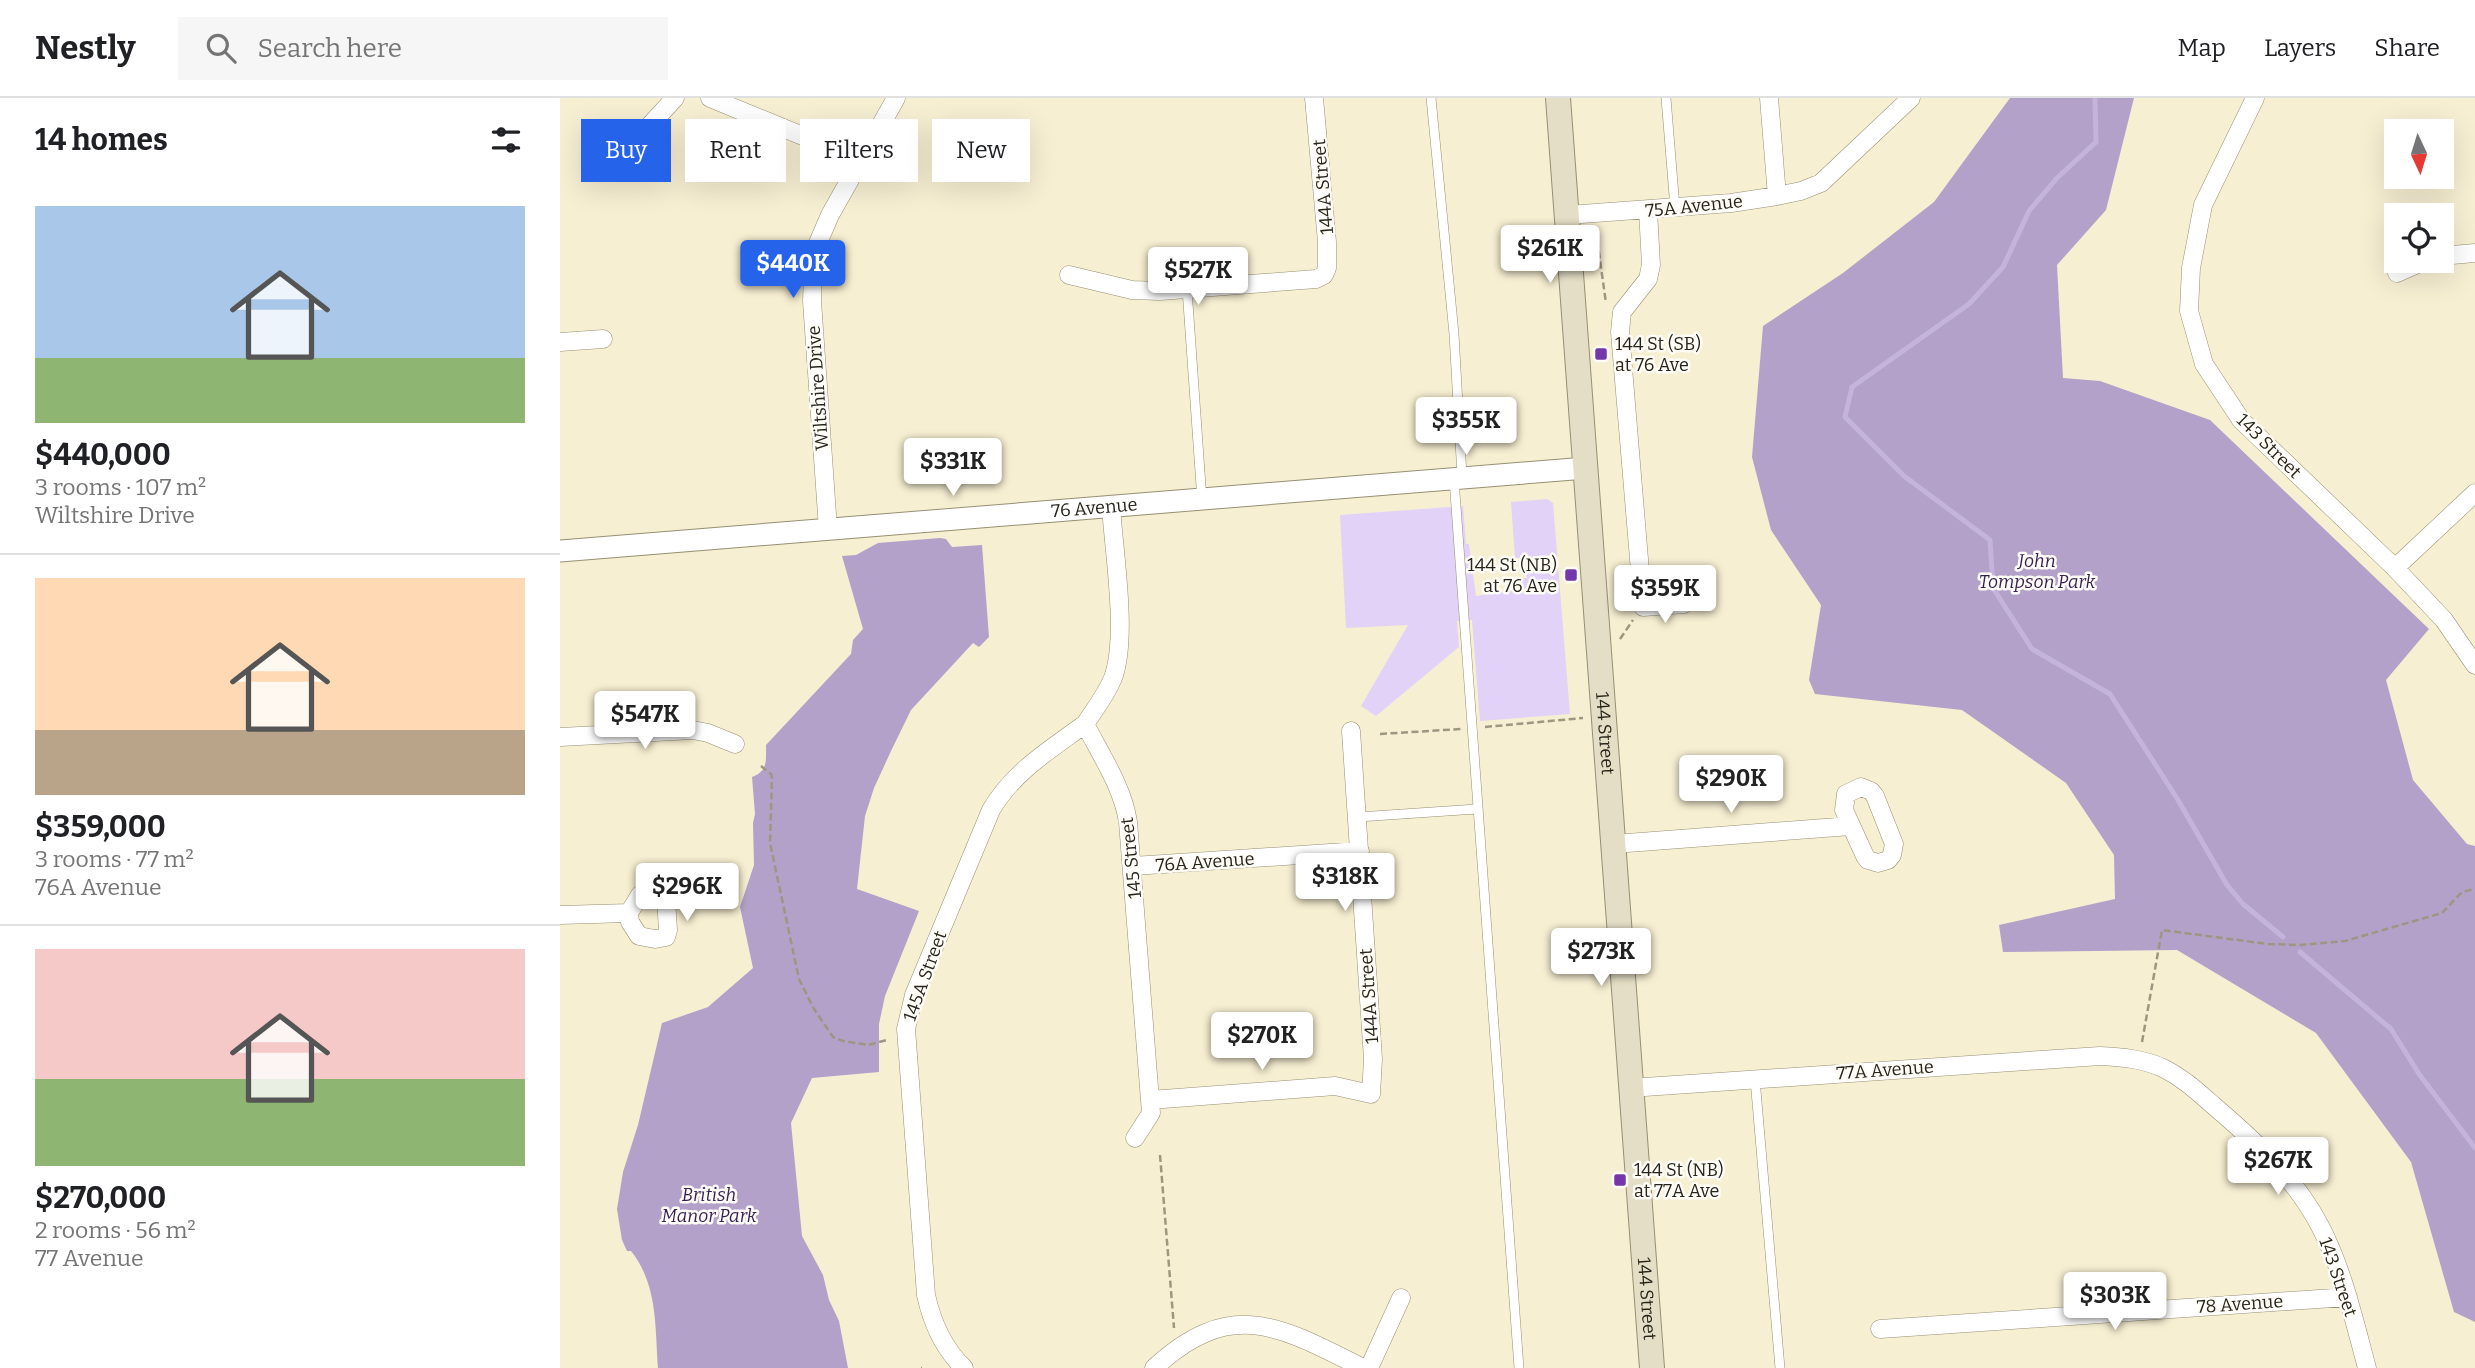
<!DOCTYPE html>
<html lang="en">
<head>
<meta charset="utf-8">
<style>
	body { margin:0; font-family:Bitter,serif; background:#f6f6f6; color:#202124; height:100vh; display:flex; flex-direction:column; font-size:26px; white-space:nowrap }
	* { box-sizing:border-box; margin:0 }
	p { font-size:23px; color:#757577 }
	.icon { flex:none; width:38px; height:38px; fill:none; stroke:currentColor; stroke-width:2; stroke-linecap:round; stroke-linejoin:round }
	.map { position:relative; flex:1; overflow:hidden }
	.panel { display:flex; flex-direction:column; background:#fff; width:560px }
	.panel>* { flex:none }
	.top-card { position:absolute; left:21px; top:21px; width:665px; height:63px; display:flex; gap:14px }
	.needle { width:46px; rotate:176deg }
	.fabs { position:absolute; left:1824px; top:21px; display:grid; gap:14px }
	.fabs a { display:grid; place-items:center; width:70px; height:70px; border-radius:0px; background:#fff; box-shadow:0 7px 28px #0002; font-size:35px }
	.price { position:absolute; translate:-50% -60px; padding:0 16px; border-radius:7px; background:#fff; color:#222; font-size:23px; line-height:46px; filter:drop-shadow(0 2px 4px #0008) }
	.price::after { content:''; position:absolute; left:50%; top:42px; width:21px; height:16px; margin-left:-10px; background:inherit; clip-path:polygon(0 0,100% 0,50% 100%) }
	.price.selected { background:#2563eb; color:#fff }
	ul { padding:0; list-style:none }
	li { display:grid; align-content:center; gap:14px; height:371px; padding:0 35px }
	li+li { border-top:2px solid #e0e0e0 }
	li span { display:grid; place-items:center; height:217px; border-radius:0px; color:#555 }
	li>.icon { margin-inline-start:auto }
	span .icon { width:126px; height:126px; fill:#fffc; stroke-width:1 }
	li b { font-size:30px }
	h2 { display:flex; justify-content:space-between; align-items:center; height:84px; padding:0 35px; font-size:30px }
	.pill { padding:0 24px; border-radius:0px; background:#fff; box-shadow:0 7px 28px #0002; font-size:24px; line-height:63px }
	.pill.selected { background:#2563eb; color:#fff }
	header { display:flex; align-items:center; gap:42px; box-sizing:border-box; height:98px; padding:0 35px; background:#fff; border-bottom:2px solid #e0e0e0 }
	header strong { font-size:33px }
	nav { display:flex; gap:38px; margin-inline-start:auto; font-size:24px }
	.search { width:490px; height:63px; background:#f6f6f6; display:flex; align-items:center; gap:18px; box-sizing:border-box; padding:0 24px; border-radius:0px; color:#757577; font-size:26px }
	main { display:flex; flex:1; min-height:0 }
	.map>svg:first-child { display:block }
</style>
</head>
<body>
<header>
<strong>Nestly</strong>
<div class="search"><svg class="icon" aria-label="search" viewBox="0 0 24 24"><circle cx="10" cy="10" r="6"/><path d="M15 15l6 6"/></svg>Search here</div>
<nav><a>Map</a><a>Layers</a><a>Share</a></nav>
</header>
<main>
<section class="panel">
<h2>14 homes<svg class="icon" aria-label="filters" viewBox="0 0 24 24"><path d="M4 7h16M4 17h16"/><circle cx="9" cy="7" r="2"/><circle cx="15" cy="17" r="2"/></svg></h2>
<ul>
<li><span style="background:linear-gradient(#a9c7e8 70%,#8fb573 0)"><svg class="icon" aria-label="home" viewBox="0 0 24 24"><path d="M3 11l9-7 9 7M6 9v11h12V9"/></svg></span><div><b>$440,000</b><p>3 rooms · 107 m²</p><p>Wiltshire Drive</p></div></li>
<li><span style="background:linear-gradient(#ffd9b3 70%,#b9a48a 0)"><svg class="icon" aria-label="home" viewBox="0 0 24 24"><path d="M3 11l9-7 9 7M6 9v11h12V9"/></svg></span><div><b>$359,000</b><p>3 rooms · 77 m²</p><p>76A Avenue</p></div></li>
<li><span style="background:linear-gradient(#f6c9c9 60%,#8fb573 0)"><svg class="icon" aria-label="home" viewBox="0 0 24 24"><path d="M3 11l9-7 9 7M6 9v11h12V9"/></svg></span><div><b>$270,000</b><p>2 rooms · 56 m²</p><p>77 Avenue</p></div></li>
</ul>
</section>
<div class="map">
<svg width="1915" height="1270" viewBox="0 0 1915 1270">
	<rect width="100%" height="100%" fill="#f7efd2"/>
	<!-- green -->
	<path fill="#e2d2f7" d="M987 401 993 405 1010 616 920 623 912 522 897 523 899 549 816 618 801 608 848 527 786 530 780 417 903 408 906 446H909L916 498 959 492 958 481 967 480 966 470H962L961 460H955L951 404Z"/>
	<!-- forest -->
	<path fill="#b3a1c9" d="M1450 0H1574L1546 112 1497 167 1503 280 1540 283 1650 322 1869 531 1826 582 1853 682 1907 746 1915 748V1224L1894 1214 1851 1064 1756 935 1617 852 1443 854 1439 827 1555 801 1554 757 1506 685 1402 612 1255 596 1249 582 1261 507 1211 432 1192 359 1203 228 1283 175 1374 104Z
		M380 440 386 441 392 449 422 447 429 539 419 549 413 545 351 612 331 653 314 690 305 718 297 791 359 813 325 898 319 926V974L252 980 231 1025 242 1138 263 1177 269 1202 279 1223 288 1270H98C95 1229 98 1187 71 1153H67L62 1142 57 1111 63 1074 78 1027 102 925 148 909 193 870 180 809 194 767 193 725 195 716 192 679C208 673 206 663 206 647L291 556 293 542 303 531 282 458 296 457 318 445Z"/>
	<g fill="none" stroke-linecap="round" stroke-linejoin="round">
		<!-- stream -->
		<path stroke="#c4b3db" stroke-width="5" d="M1535 0 1536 44 1497 80 1469 113 1443 169 1409 206 1292 289 1285 319 1344 378 1430 442 1433 490 1472 551 1550 596 1618 702 1667 787 1683 806 1723 839
			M1740 854 1831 931 1859 976 1915 1050"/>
		<defs>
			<path id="service" d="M871 0 894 236 902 378
				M1106 0 1115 110
				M627 191 642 402
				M894 381 959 1270
				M798 719 917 711
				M1195 981 1220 1270"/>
			<path id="minor" d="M150 0 301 62
				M1209 0 1217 98
				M1695 0 1643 107 1631 170 1629 213 1644 266 1681 322 1835 470 1884 522 1915 567
				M91 26 115 0
				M1088 112 1091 167 1088 181 1062 214 1060 234 1083 509 1124 506
				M1008 117 1171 105 1217 98 1241 93 1261 85 1351 0
				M1881 158 1915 155
				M1837 175 1864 163
				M509 177 572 192 600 193 756 181 764 177 767 170V144L754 0
				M0 244 43 241
				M551 409C554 455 568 539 553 580 546 597 535 611 525 626 541 657 563 690 568 724L591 1015 575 1040
				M268 431 252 203 253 175 258 145 270 117 336 0
				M1835 470 1915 395
				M0 639 133 632 148 635 175 646
				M1301 689 1311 693 1315 698 1334 746 1332 757 1328 762 1318 765 1308 762 1305 758 1284 712 1286 696Z
				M1054 746 1291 728
				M573 768 800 753
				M94 796 104 798 106 801 108 832 106 839 95 841 79 838 70 824 69 815 80 797Z
				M0 817 69 815
				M1070 990 1540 958C1562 959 1583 961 1603 970 1623 980 1638 994 1654 1008 1695 1043 1735 1080 1760 1128 1783 1172 1794 1222 1807 1270
				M590 1002 775 988 811 996 813 961 791 633
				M1320 1231 1788 1199
				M404 1270C383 1250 372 1224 366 1197L346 931 354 897 431 712C453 674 491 651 525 626
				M594 1270C672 1198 721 1229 803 1270
				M809 1270 841 1200"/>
			<g id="tertiary">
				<path id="s1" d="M0 453 1026 370"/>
			</g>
			<g id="secondary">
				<path id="s2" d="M998 0 1092 1270"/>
			</g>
		</defs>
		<!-- service casing -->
		<use href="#service" stroke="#968f73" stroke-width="10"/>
		<!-- minor casing -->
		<use href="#minor" stroke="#968f73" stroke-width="19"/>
		<!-- tertiary casing -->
		<use href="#tertiary" stroke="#968f73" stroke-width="23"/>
		<!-- secondary casing -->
		<use href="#secondary" stroke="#968f73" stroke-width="26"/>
		<!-- path -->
		<path stroke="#9d9782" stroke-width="2.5" stroke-dasharray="7 3.5" stroke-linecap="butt" d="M1032 134 1037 141 1046 205
			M1060 541 1073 522
			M925 629 1023 620
			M820 636 901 631
			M201 668 211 676 212 680 210 745 239 881 254 911 273 939 283 943 308 947 327 942
			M1582 944 1602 832 1708 846 1740 847 1785 843 1882 815 1902 794 1915 791
			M600 1057 614 1230
			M361 1270H362"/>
		<!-- service -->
		<use href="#service" stroke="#fff" stroke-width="9"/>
		<!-- minor -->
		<use href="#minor" stroke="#fff" stroke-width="18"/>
		<!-- tertiary -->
		<use href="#tertiary" stroke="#fff" stroke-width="21"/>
		<!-- secondary -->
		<use href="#secondary" stroke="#e4dec6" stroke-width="24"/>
	</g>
	<!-- markers -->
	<g fill="#7436ab" stroke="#fefcf7" stroke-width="2.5">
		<rect x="1034" y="249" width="14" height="14" rx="3.5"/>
		<rect x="1004" y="470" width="14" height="14" rx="3.5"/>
		<rect x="1053" y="1075" width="14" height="14" rx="3.5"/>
	</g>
	<g text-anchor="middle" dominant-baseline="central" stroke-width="5" stroke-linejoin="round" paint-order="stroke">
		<!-- street labels -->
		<g font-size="18" fill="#28251a" stroke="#fefcf7">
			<text transform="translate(763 89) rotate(-95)">144A Street</text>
			<text transform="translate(1134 108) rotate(-6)">75A Avenue</text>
			<text transform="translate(258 290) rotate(-94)">Wiltshire Drive</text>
			<text transform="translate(1709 348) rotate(45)">143 Street</text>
			<text stroke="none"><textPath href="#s1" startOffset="536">76 Avenue</textPath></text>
			<text stroke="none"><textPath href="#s2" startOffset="637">144 Street</textPath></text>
			<text transform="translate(571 760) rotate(-96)">145 Street</text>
			<text transform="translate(645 764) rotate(-4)">76A Avenue</text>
			<text transform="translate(365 878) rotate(-70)">145A Street</text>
			<text transform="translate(809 898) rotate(-94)">144A Street</text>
			<text transform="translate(1325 972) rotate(-4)">77A Avenue</text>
			<text transform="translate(1778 1179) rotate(71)">143 Street</text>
			<text stroke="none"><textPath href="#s2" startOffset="1204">144 Street</textPath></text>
			<text transform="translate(1680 1206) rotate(-4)">78 Avenue</text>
		</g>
		<!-- poi labels -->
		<g font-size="18" fill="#28251a" stroke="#fefcf7" text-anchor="start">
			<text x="1055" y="246">144 St (SB)<tspan x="1055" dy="21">at 76 Ave</tspan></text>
			<text x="997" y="467" text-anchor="end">144 St (NB)<tspan x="997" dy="21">at 76 Ave</tspan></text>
			<text x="1074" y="1072">144 St (NB)<tspan x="1074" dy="21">at 77A Ave</tspan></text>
		</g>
		<!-- park labels -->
		<g font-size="18" font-style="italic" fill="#381f51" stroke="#fefcf7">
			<text x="1477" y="463">John<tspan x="1477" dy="21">Tompson Park</tspan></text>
			<text x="149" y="1097">British<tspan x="149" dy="21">Manor Park</tspan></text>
		</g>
	</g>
</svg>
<div class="fabs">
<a><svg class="needle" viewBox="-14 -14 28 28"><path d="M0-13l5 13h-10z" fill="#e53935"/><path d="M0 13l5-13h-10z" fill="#757577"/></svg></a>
<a><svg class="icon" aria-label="locate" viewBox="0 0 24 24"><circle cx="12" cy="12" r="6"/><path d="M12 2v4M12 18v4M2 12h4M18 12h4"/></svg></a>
</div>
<b class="price" style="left:990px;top:187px">$261K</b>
<b class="price selected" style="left:233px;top:202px">$440K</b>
<b class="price" style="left:638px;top:209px">$527K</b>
<b class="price" style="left:906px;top:359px">$355K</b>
<b class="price" style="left:393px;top:400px">$331K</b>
<b class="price" style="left:1105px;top:527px">$359K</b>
<b class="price" style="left:85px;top:653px">$547K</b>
<b class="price" style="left:1171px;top:717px">$290K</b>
<b class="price" style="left:785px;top:815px">$318K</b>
<b class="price" style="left:127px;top:825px">$296K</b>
<b class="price" style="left:1041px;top:890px">$273K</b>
<b class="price" style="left:702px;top:974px">$270K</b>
<b class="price" style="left:1718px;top:1099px">$267K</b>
<b class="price" style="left:1555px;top:1234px">$303K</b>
<div class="top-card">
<a class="pill selected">Buy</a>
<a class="pill">Rent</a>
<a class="pill">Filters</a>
<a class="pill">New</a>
</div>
</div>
</main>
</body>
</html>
